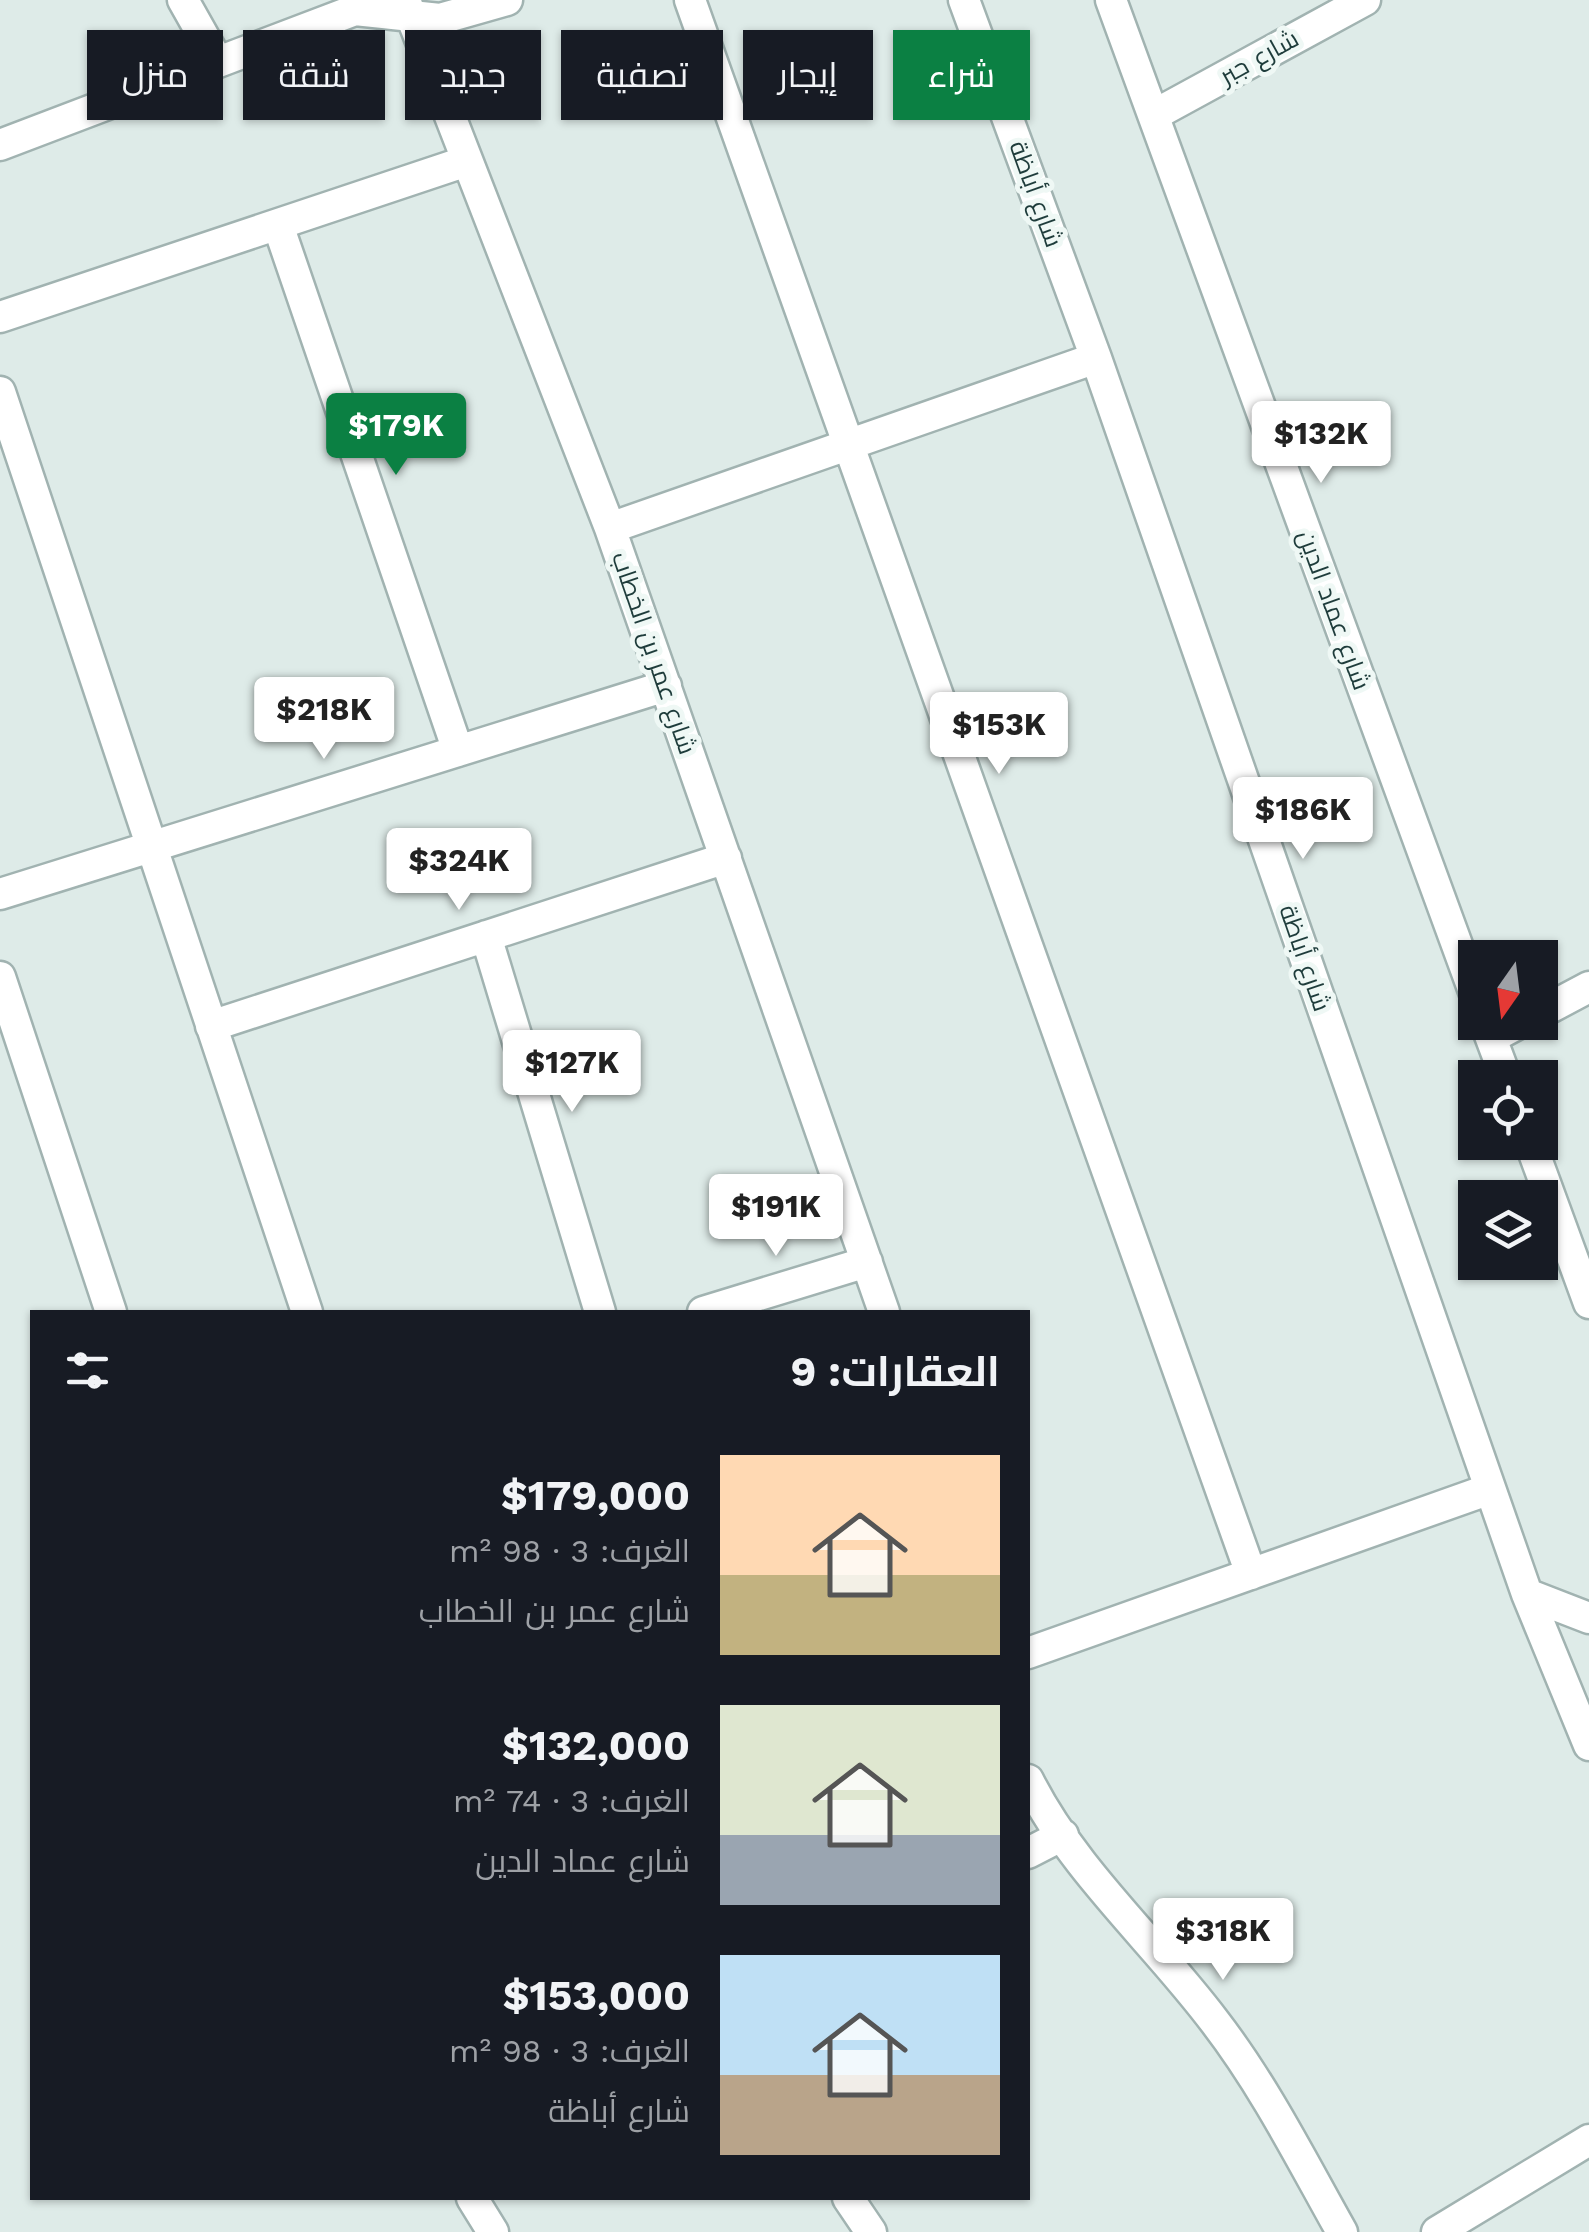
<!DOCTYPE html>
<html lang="ar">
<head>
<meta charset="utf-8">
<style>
	body { margin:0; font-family:"Work Sans",Cairo,sans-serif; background:#242831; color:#f1f3f6; direction:rtl; height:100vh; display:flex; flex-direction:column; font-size:38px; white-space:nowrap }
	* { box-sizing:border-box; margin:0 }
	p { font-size:32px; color:#9ea1a6 }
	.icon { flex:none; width:55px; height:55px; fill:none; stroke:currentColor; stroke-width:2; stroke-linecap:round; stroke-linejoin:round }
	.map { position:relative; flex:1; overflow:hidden; direction:ltr }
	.drawer { position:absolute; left:30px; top:1310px; width:1000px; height:890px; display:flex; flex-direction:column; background:#171b24; border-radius:0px; box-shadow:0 2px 8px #0004; direction:rtl }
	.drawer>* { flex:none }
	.guide { position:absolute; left:30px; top:30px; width:1000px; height:90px; direction:rtl; display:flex; gap:20px }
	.needle { width:65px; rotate:194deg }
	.buttons { position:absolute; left:1458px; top:940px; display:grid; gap:20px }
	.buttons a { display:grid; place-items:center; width:100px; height:100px; border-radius:0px; background:#171b24; box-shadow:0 2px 8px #0004; font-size:50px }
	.price { position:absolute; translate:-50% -85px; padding:0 22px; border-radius:10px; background:#fff; color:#222; font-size:32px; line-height:65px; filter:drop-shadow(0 2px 5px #0008) }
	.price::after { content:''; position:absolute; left:50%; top:60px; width:30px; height:22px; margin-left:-15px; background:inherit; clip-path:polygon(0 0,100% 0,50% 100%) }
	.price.selected { background:#0b8043; color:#fff }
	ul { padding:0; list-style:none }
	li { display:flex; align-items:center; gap:30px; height:250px; padding:0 30px }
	li span { display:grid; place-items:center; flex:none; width:280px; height:200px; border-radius:0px; color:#555 }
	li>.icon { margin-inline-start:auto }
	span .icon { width:120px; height:120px; fill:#fffc; stroke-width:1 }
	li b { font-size:42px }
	h2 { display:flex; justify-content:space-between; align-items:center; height:120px; padding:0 30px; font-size:42px }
	.chip { padding:0 35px; border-radius:0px; background:#171b24; box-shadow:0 2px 8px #0004; font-size:35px; line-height:90px }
	.chip.selected { background:#0b8043; color:#fff }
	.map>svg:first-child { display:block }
</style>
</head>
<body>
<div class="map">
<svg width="1589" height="2232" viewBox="0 0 1589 2232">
	<rect width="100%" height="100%" fill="#deebe8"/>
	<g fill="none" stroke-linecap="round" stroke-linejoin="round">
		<defs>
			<path id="minor" d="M183 0 218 62
				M405 0 610 528 884 1312
				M690 0 1251 1574
				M964 0 1096 358 1527 1594 1589 1745
				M1111 0 1475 994
				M1154 115 1365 0
				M0 145 355 10 440 19 507 0
				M278 225 458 751
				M0 317 467 161
				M0 392 307 1312
				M610 528 1096 358
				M0 894 666 686
				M486 936 600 1312
				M0 977 111 1312
				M1540 1013 1589 987
				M1485 1022 1506 1078
				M211 1026 726 858
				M1491 1038 1521 1022
				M1530 1142 1589 1303
				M703 1312 867 1262
				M1527 1594 1589 1618
				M1028 1653 1490 1489
				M1028 1780C1073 1870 1155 1942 1215 2022 1265 2087 1302 2161 1342 2232
				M1028 1853 1063 1835
				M472 2198 493 2232
				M848 2198 871 2232
				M1437 2232 1589 2140"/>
		</defs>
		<!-- minor casing -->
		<use href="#minor" stroke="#a1b3b1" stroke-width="35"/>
		<!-- minor -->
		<use href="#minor" stroke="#fff" stroke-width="30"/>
	</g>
	<g text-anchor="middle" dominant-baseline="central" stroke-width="10" stroke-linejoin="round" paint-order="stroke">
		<!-- street labels -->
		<g font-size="25" fill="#1e3c3b" stroke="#eff8f5">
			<text transform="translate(1259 57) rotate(-29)">شارع جبر</text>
			<text transform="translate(1036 194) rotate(70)">شارع أباظة</text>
			<text transform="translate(1334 610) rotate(70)">شارع عماد الدين</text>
			<text transform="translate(654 653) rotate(71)">شارع عمر بن الخطاب</text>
			<text transform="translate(1305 958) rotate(71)">شارع أباظة</text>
		</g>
	</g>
</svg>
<div class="buttons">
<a><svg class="needle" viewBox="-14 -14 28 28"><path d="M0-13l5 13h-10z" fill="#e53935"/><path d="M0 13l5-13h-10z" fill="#9ea1a6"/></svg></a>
<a><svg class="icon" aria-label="locate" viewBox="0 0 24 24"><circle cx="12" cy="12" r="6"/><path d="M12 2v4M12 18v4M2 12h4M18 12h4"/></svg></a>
<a><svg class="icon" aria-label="layers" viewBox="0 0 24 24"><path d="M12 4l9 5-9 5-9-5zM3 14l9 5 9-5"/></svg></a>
</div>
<b class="price selected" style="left:396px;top:478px">$179K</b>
<b class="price" style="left:1321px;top:486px">$132K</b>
<b class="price" style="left:324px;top:762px">$218K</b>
<b class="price" style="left:999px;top:777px">$153K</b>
<b class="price" style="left:1303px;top:862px">$186K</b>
<b class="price" style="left:459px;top:913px">$324K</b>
<b class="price" style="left:572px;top:1115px">$127K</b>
<b class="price" style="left:776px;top:1259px">$191K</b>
<b class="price" style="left:1223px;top:1983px">$318K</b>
<div class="guide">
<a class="chip selected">شراء</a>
<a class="chip">إيجار</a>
<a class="chip">تصفية</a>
<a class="chip">جديد</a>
<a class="chip">شقة</a>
<a class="chip">منزل</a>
</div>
<section class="drawer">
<h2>العقارات: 9<svg class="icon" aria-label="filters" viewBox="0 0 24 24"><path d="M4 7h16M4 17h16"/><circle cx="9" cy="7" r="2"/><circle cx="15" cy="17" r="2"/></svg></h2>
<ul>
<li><span style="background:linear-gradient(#ffd9b3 60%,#c2b280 0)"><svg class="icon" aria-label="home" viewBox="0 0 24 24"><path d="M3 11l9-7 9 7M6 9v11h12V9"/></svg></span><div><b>$179,000</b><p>الغرف: 3 · 98 m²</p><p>شارع عمر بن الخطاب</p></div></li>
<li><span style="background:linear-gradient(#dfe7d0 65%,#9aa5b1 0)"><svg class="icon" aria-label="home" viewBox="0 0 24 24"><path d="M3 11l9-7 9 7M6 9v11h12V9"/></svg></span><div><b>$132,000</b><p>الغرف: 3 · 74 m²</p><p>شارع عماد الدين</p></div></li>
<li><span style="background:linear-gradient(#bfe0f5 60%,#b9a48a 0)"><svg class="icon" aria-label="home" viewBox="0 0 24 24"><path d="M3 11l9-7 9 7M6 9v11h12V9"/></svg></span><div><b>$153,000</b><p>الغرف: 3 · 98 m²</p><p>شارع أباظة</p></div></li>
</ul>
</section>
</div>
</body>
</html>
